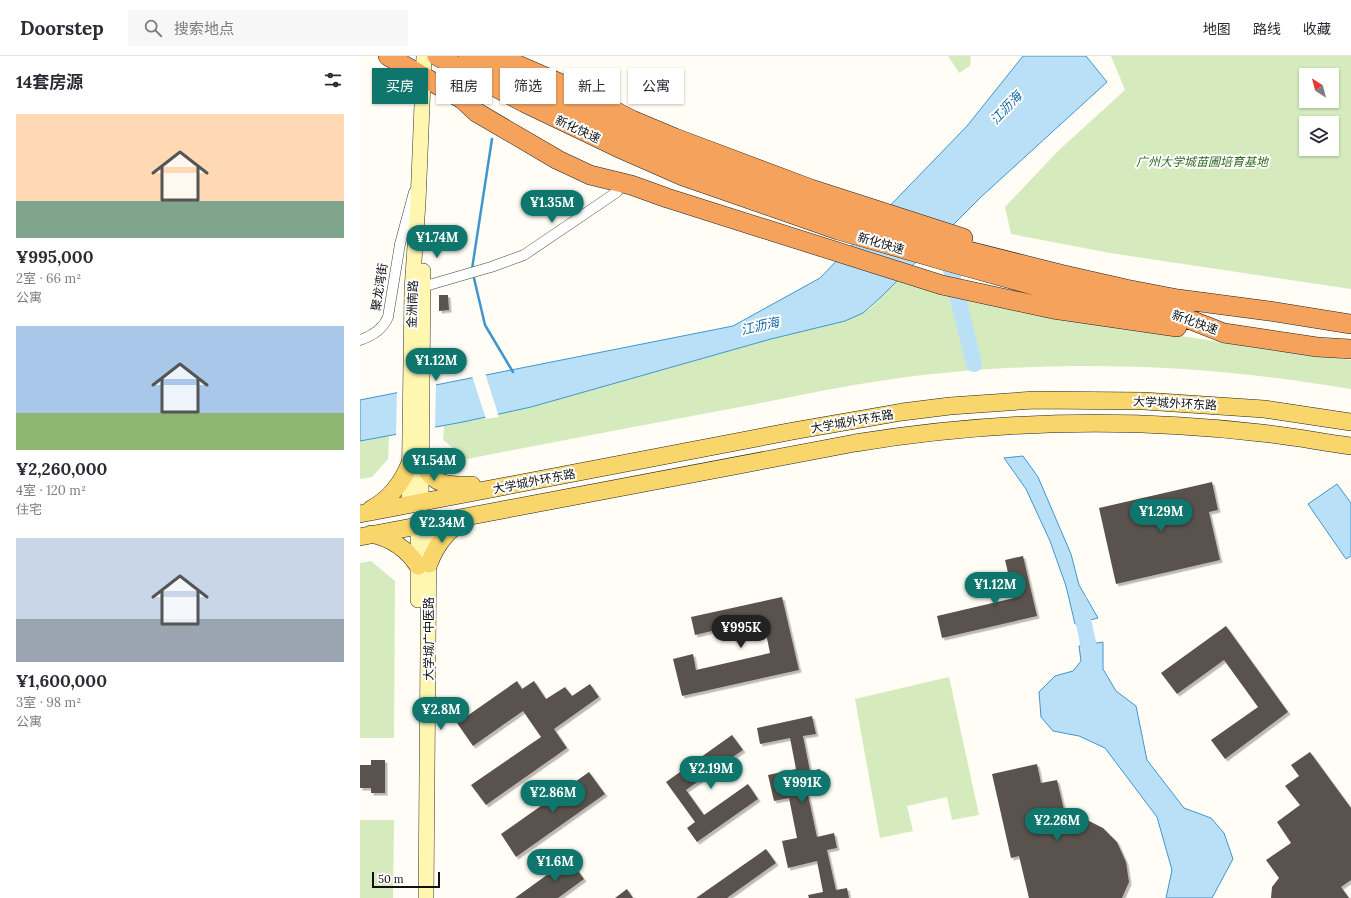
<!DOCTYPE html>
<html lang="zh">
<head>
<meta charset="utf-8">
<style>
	body { margin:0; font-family:Lora,"Noto Sans SC",serif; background:#f7f7f7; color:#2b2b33; height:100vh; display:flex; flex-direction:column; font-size:15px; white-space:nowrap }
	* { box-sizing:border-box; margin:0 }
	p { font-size:13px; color:#7c7c81 }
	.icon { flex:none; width:22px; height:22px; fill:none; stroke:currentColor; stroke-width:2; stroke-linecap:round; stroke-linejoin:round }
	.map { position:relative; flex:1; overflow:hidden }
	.drawer { display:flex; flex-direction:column; background:#fff; width:360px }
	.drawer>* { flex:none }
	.guide { position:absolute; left:12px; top:12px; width:380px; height:36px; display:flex; gap:8px }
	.needle { width:26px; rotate:324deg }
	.controls { position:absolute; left:939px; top:12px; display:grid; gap:8px }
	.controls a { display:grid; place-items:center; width:40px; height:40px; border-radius:0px; background:#fff; box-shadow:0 1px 3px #0004; font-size:20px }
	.scale { position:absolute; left:12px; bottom:10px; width:68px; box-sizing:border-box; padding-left:4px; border:2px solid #111; border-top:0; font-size:11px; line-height:14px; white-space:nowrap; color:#111; -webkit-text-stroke:3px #fff; paint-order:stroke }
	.price { position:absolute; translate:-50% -34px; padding:0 9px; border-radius:14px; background:#0f766e; color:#fff; font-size:13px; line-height:26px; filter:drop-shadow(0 1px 2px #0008) }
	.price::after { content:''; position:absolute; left:50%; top:24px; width:12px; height:9px; margin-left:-6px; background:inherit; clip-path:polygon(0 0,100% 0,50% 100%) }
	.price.active { background:#222; color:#fff }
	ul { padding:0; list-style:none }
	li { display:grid; align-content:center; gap:8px; height:212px; padding:0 16px }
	li span { display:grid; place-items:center; height:124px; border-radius:0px; color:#555 }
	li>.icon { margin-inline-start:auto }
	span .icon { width:72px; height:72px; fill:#fffc; stroke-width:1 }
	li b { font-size:17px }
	h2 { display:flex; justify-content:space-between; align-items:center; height:48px; padding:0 16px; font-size:17px }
	.chip { padding:0 14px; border-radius:0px; background:#fff; box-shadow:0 1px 3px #0004; font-size:14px; line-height:36px }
	.chip.active { background:#0f766e; color:#fff }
	header { display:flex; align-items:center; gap:24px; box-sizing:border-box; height:56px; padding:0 20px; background:#fff; border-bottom:1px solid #e1e1e2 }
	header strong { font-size:19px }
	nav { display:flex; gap:22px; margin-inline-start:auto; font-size:14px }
	.search { width:280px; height:36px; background:#f7f7f7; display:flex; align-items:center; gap:10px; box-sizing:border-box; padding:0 14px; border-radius:0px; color:#7c7c81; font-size:15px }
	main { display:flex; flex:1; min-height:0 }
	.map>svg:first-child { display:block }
</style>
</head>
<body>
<header>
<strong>Doorstep</strong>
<div class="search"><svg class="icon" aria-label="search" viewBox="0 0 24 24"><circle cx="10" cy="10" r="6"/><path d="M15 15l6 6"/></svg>搜索地点</div>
<nav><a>地图</a><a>路线</a><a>收藏</a></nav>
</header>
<main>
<section class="drawer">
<h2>14套房源<svg class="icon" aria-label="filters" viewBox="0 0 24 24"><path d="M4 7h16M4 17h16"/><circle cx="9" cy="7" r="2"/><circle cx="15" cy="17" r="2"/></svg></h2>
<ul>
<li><span style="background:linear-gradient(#ffd9b3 70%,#7fa58c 0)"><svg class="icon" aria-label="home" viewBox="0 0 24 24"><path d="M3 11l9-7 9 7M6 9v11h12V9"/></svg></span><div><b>¥995,000</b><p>2室 · 66 m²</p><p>公寓</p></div></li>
<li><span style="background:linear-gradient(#a9c7e8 70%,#8fb573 0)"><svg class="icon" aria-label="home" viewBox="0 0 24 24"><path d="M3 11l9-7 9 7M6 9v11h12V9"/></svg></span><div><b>¥2,260,000</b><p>4室 · 120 m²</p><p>住宅</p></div></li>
<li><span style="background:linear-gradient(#c9d6e8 65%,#9aa5b1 0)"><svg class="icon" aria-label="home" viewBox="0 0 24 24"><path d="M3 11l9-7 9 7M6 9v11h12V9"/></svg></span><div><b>¥1,600,000</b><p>3室 · 98 m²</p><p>公寓</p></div></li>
</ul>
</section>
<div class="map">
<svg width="991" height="842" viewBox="0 0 991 842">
	<defs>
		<filter id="shadow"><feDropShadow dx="2.5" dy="2.5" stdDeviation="0" flood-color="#0004"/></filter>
	</defs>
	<rect width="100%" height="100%" fill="#fffdf5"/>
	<!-- green -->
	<path fill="#d5ebbd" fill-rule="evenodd" d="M588 0H610L611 5 610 10 599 17Z
		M751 0H991V233L750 197 651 178 645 151 698 95 765 34ZM946 19H972V45H946ZM946 67H972V93H946Z
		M546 216 796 276 905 293 991 304V333C856 310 729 304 593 316 521 322 451 337 380 351 289 368 198 385 107 403L83 384 84 370 103 366 411 283 485 265 509 253Z
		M29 380 28 403 12 421 0 423V385Z
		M11 505 35 525 34 682H0V507Z
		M589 621 619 759 592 764 587 741 547 750 553 775 520 782 495 643Z
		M0 764H34L33 842H0Z"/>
	<!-- water -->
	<path fill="#b9e0f7" stroke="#3f96cf" d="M663 0H726L747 26 621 141 522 240 503 257 485 265 411 283 171 351 103 366 0 385V344L373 270 460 222 607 70Z
		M663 400 678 421 711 498 719 529 738 562 715 568 706 530 690 485 666 433 644 402Z
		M977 428 991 447V500L986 503 948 448Z
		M743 586V613L756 635 776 650 787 704 824 752 851 762 864 777 873 803 852 842H806L812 814 797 761 745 692 719 680 693 675 681 661 679 636 695 620 713 615 721 605 719 590Z"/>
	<!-- pier -->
	<path fill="#fffdf5" d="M125 317 139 361 126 363 112 320Z
		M76 327 75 373 36 380 37 334Z"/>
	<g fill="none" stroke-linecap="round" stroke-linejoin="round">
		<!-- stream -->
		<path stroke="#3f96cf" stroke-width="2.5" d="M112 213 132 83
			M113 218 125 269 153 316"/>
		<!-- river -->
		<path stroke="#b9e0f7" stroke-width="16" d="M587 197 614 308
			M719 545 733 610"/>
	</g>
	<!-- building -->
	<path fill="#5a524d" filter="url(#shadow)" d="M79 239H88L89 254 79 255Z
		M852 426 858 454 849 456 860 504 756 528 739 452Z
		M663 500 677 560 582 582 577 560 654 542 645 504Z
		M422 541 439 614 322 640 313 603 333 598 336 614 410 597 403 563 335 579 331 561Z
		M866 570 928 656 865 703 851 684 898 651 864 604 817 638 801 617Z
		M157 625 162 633 174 625 186 643 205 631 212 640 230 628 239 641 194 673 207 692 126 749 111 729 181 681 163 655 113 690 97 667Z
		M452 660 456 678 443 680 450 715 460 713 464 730 447 734 457 781 474 777 477 792 467 794 476 834 487 832 489 842H449L448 839 463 836 457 805 428 812 422 785 437 782 429 742 414 745 408 719 436 713 430 682 400 688 397 672Z
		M372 679 383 694 326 734 344 759 388 728 398 743 337 786 327 772 335 766 306 726Z
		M950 696 991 752V824L981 831 989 842H911L912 831 919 822 906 804 931 787 917 766 940 749 925 730 939 720 931 709Z
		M11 704H25V737H11V732H0V709H11Z
		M677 708 681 727 697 724 706 762 727 764 743 772 757 786 766 806 769 826 762 842H669L659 800 651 802 632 718Z
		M229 716 245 738 156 801 141 778Z
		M406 793 416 807 367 842H336Z
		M209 803 224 823 198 842H155Z
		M267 833 273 842H255Z"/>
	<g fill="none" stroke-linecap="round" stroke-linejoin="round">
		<defs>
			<path id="street" d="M62 231 131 211 164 199 257 136
				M0 284C12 280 23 273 28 261L40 188 54 136"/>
			<path id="secondary" d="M61 446 63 215
				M49 449 52 234 58 147 64 0
				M58 544V469
				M66 842 69 468"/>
			<path id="primary" d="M61 404C73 431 87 429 112 429
				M11 453C30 443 42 427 50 407
				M0 458 433 375 542 356 590 350 675 344 784 345 904 353 991 366
				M11 478C30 482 47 493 58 510
				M0 481 495 387C630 365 766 361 901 377 931 380 961 386 991 390
				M69 508C76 489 89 472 108 462"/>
			<path id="highway" d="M28 0 102 43 116 56 198 104 230 119 271 129 307 142 582 229 693 253 817 271
				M77 0 165 47 257 91 323 120 478 174 593 207 684 232 818 259 864 277 957 291 991 293
				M108 0 146 20 206 49 270 78 325 101 375 121 443 145 549 180 700 218 766 233 818 243 909 255 991 268
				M137 0 211 32 272 64 315 82 451 133 603 182"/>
		</defs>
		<!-- street casing -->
		<use href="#street" stroke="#444" stroke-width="11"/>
		<!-- secondary casing -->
		<use href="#secondary" stroke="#333" stroke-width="16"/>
		<!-- primary casing -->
		<use href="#primary" stroke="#222" stroke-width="18"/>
		<!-- highway casing -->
		<use href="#highway" stroke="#222" stroke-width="20"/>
		<!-- street -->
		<use href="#street" stroke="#fff" stroke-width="10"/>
		<!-- secondary -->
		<use href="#secondary" stroke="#fff6b0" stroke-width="15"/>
		<!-- primary -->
		<use href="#primary" stroke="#f9d66b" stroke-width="17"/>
		<!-- highway -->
		<use href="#highway" stroke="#f5a25d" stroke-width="19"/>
	</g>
	<g text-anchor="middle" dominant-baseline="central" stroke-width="4" stroke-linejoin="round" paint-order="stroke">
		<!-- street labels -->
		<g font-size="12" fill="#111" stroke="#fff">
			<text transform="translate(218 73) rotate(25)">新化快速</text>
			<text transform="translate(521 187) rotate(16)">新化快速</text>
			<text transform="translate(19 231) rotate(-81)">聚龙湾街</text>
			<text transform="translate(52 248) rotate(-88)">金洲南路</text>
			<text transform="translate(835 266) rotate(20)">新化快速</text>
			<text transform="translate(815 347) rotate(3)">大学城外环东路</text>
			<text transform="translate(492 365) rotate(-10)">大学城外环东路</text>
			<text transform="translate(174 425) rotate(-11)">大学城外环东路</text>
			<text transform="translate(68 583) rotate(-90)">大学城广中医路</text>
		</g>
		<!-- park labels -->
		<g font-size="12" font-style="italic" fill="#2f6b1f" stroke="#fff">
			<text x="842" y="105">广州大学城苗圃培育基地</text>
		</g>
		<!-- water labels -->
		<g font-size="13" font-style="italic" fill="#1768a6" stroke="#fff">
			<text transform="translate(646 52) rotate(-47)">江沥海</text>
			<text transform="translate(400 270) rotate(-13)">江沥海</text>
		</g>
	</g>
</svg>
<div class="controls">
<a><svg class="needle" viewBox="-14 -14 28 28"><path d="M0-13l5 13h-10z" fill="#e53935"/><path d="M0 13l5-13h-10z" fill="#7c7c81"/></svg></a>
<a><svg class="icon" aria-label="layers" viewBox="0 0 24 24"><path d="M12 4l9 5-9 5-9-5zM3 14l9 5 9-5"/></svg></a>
</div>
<div class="scale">50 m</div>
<b class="price" style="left:192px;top:168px">¥1.35M</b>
<b class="price" style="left:77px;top:203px">¥1.74M</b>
<b class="price" style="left:76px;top:326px">¥1.12M</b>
<b class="price" style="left:74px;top:426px">¥1.54M</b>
<b class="price" style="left:801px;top:477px">¥1.29M</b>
<b class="price" style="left:82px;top:488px">¥2.34M</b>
<b class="price" style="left:635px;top:550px">¥1.12M</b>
<b class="price active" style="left:381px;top:593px">¥995K</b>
<b class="price" style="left:81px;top:675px">¥2.8M</b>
<b class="price" style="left:351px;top:734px">¥2.19M</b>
<b class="price" style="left:442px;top:748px">¥991K</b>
<b class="price" style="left:193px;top:758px">¥2.86M</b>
<b class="price" style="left:697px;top:786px">¥2.26M</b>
<b class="price" style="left:195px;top:827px">¥1.6M</b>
<div class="guide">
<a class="chip active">买房</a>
<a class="chip">租房</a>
<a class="chip">筛选</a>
<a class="chip">新上</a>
<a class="chip">公寓</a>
</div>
</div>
</main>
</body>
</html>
